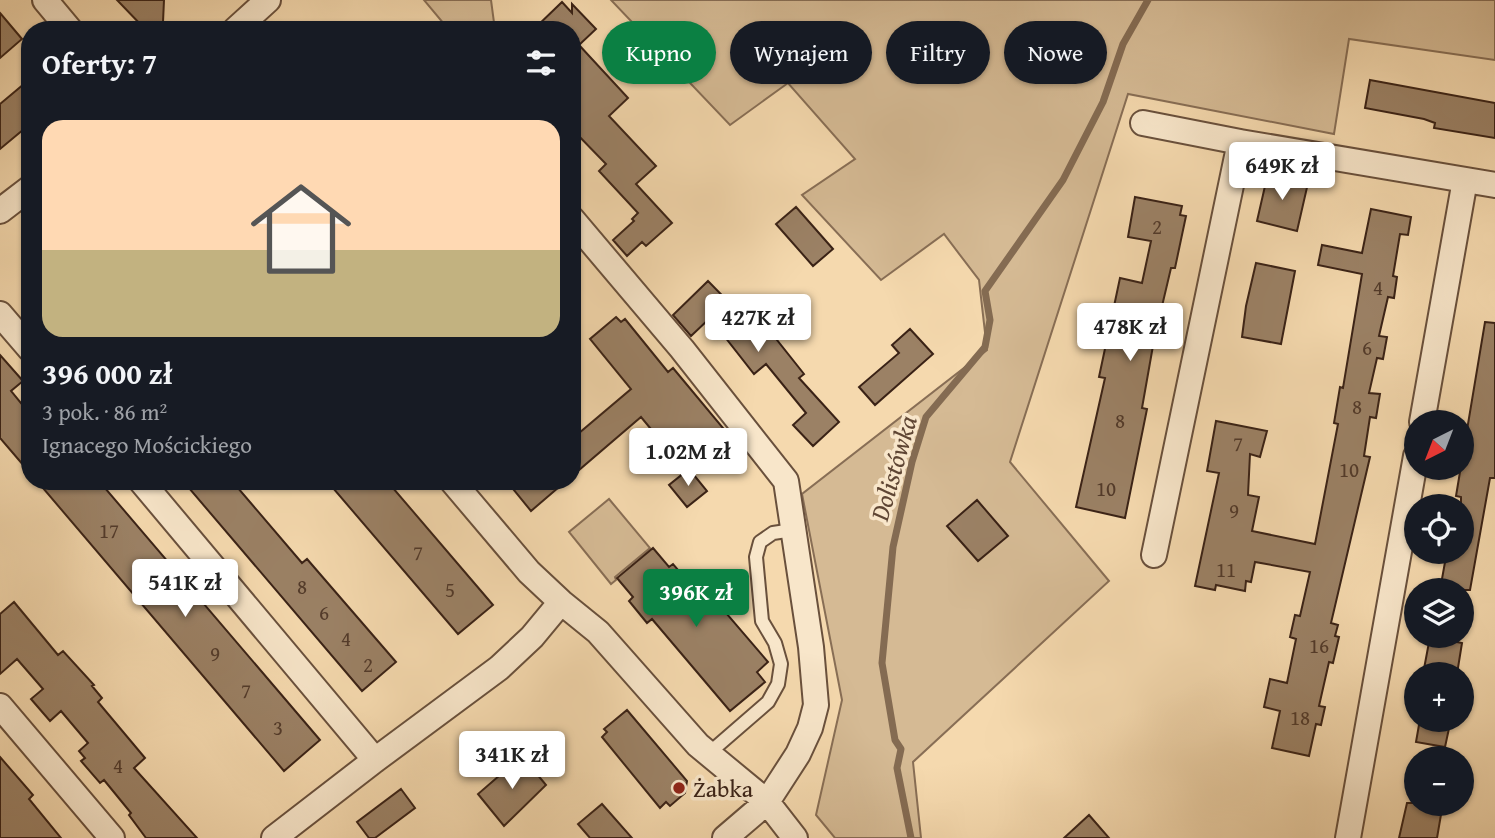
<!DOCTYPE html>
<html lang="pl">
<head>
<meta charset="utf-8">
<style>
	body { margin:0; font-family:"Gentium Book Plus",serif; background:#20242c; color:#f1f3f6; height:100vh; display:flex; flex-direction:column; font-size:26px; white-space:nowrap }
	* { box-sizing:border-box; margin:0 }
	p { font-size:23px; color:#9ea1a6 }
	.icon { flex:none; width:38px; height:38px; fill:none; stroke:currentColor; stroke-width:2; stroke-linecap:round; stroke-linejoin:round }
	.map { position:relative; flex:1; overflow:hidden }
	.details { position:absolute; left:21px; top:21px; width:560px; height:469px; display:flex; flex-direction:column; background:#171b24; border-radius:28px; box-shadow:0 2px 5px #0004 }
	.details>* { flex:none }
	.hud { position:absolute; left:602px; top:21px; width:665px; height:63px; display:flex; gap:14px }
	.needle { width:46px; rotate:222deg }
	.tools { position:absolute; left:1404px; top:410px; display:grid; gap:14px }
	.tools a { display:grid; place-items:center; width:70px; height:70px; border-radius:50%; background:#171b24; box-shadow:0 2px 5px #0004; font-size:35px }
	.price { position:absolute; translate:-50% -60px; padding:0 16px; border-radius:7px; background:#fff; color:#222; font-size:23px; line-height:46px; filter:drop-shadow(0 2px 4px #0008) }
	.price::after { content:''; position:absolute; left:50%; top:42px; width:21px; height:16px; margin-left:-10px; background:inherit; clip-path:polygon(0 0,100% 0,50% 100%) }
	.price.active { background:#0b8043; color:#fff }
	ul { padding:0; list-style:none }
	li { display:grid; align-content:center; gap:14px; height:371px; padding:0 21px }
	li+li { border-top:2px solid #363941 }
	li span { display:grid; place-items:center; height:217px; border-radius:21px; color:#555 }
	li>.icon { margin-inline-start:auto }
	span .icon { width:126px; height:126px; fill:#fffc; stroke-width:1 }
	li b { font-size:30px }
	h2 { display:flex; justify-content:space-between; align-items:center; height:84px; padding:0 21px; font-size:30px }
	.tag { padding:0 24px; border-radius:32px; background:#171b24; box-shadow:0 2px 5px #0004; font-size:24px; line-height:63px }
	.tag.active { background:#0b8043; color:#fff }
	.map>svg:first-child { display:block }
</style>
</head>
<body>
<div class="map">
<svg width="1495" height="838" viewBox="0 0 1495 838">
	<rect width="100%" height="100%" fill="#f5d9ae"/>
	<filter id="stains"><feTurbulence type="fractalNoise" baseFrequency=".00286" numOctaves="4"/><feColorMatrix values="0 0 0 0 .2 0 0 0 0 .09 0 0 0 0 .02 0 0 0 .5 -.17"/></filter>
	<radialGradient id="worn" r=".72"><stop offset=".6" stop-color="#630" stop-opacity="0"/><stop offset="1" stop-color="#630" stop-opacity=".3"/></radialGradient>
	<!-- green -->
	<path fill="#d5ba94" stroke="#886e55" stroke-width="2" d="M424 0H491L495 30H449Z
		M611 0H1495V60L1349 39 1334 134 1128 94 1010 462 1109 581 913 762 921 838H835L816 815 842 700 802 494 987 350 979 280 944 234 881 280 802 195 855 159 788 83 730 125Z
		M609 499 650 548 615 577 616 580 611 584 569 532Z"/>
	<g fill="none" stroke-linecap="round" stroke-linejoin="round">
		<!-- stream -->
		<path stroke="#846b52" stroke-width="7" d="M911 838 897 768 901 749 895 740 882 663 893 547 912 462 926 417 985 347 990 320 985 291 1063 180 1103 102 1123 44 1148 0"/>
	</g>
	<!-- building -->
	<path fill="#9b8165" stroke="#3a2216" stroke-width="2" d="M117 0H164L163 22H153L145 29Z
		M562 2 572 13V4L596 29 579 45 628 98 609 116 656 166 636 184 672 223 646 246 642 242 627 256 613 240 634 221 632 219 638 213 599 171 606 164 572 129V30H533Z
		M0 13 22 39 0 58Z
		M30 79V124L0 149V104Z
		M1370 80 1495 103V138L1434 128 1435 123 1424 119 1365 108Z
		M1268 173 1308 183 1297 231 1257 221Z
		M1135 197 1182 206 1180 215 1186 216 1175 268H1171L1154 340 1142 408 1147 409 1125 518 1076 507 1105 378 1099 377 1120 278 1142 283 1151 241 1128 237Z
		M796 207 833 249 813 266 776 224Z
		M1371 209 1411 217 1408 235 1400 234 1393 276 1397 277 1394 298 1388 297 1379 336 1387 337 1383 359 1377 358 1369 393 1380 394 1376 418 1370 417 1364 456 1370 457 1331 623 1338 625 1335 636 1339 637 1333 663 1329 662 1319 706 1325 707 1321 725 1316 724 1309 756 1272 748 1280 711 1264 707 1270 679 1287 683 1296 639 1290 637 1295 615 1300 616 1310 572 1255 562 1251 582 1246 581 1245 591 1216 585 1215 590 1195 586 1219 473 1207 471 1216 421 1267 431 1260 457 1250 454 1248 495 1259 497 1252 531 1315 544 1338 424 1334 423 1340 387 1343 388 1362 274 1318 265 1322 245 1362 253Z
		M1256 263 1295 271 1281 344 1242 337 1246 306Z
		M708 281 749 323 758 316 804 374 799 378 839 422 813 446 793 425 806 413 766 364 754 374 710 318 691 336 673 315Z
		M616 317 621 322 625 319 668 372 673 368 728 434 684 469 641 417 572 476V439L631 389 590 339Z
		M1485 322 1495 323V478H1490L1470 590H1440L1447 551H1461V497L1456 496Z
		M910 329 933 354 875 405 859 387 899 353 892 345Z
		M0 355 23 381 11 391 30 414V473L0 438Z
		M689 469 707 491 687 507 669 485Z
		M37 481H99L320 740 284 771Z
		M183 481H232L302 563 307 559 396 662 362 691Z
		M327 481H387L493 605 458 634Z
		M523 481H566L531 511 513 489Z
		M977 500 1008 536 978 561 947 526Z
		M653 548 669 567 673 564 708 605 715 600 768 662 757 672 765 682 730 711 652 619 647 623 629 601 633 597 617 578Z
		M14 602 58 655 63 651 94 685 92 686 102 698 98 702 145 758 134 768 197 838H146L129 815 131 813 104 780 100 783 81 761 85 758 79 751 88 743 61 711 50 721 31 699 43 689 17 659 0 674V614Z
		M1430 637 1462 643 1457 674H1423Z
		M627 710 687 781 685 793 670 806 666 802 660 808 602 737 607 732 604 729Z
		M1420 719H1451L1445 747 1416 742Z
		M522 756 546 785 504 826 478 794Z
		M0 757 33 795 29 799 61 838H0Z
		M401 789 415 808 375 838H369L357 822Z
		M1407 803H1443L1437 838H1399Z
		M602 804 632 838H590L578 824Z
		M1089 815 1109 838H1064Z"/>
	<g fill="none" stroke-linecap="round" stroke-linejoin="round">
		<defs>
			<path id="lane" d="M708 754 768 702 778 684 781 664 775 643 762 621 756 557 760 542 773 533 793 530"/>
			<path id="street" d="M45 0 70 30
				M235 30 268 0
				M1143 123 1240 142 1495 185
				M0 211 30 188
				M572 219 682 349 786 481 811 647 816 705 810 728 798 754 767 802 725 838
				M0 314 30 349
				M1422 422 1465 180
				M141 481 375 760
				M452 481 529 572 561 602 598 632 698 745 767 802 795 838
				M1154 555 1240 142
				M0 706 112 838
				M274 838 375 760 499 668 532 637 561 602
				M1348 838 1416 456"/>
		</defs>
		<!-- lane casing -->
		<use href="#lane" stroke="#69503c" stroke-width="16"/>
		<!-- street casing -->
		<use href="#street" stroke="#69503c" stroke-width="28"/>
		<!-- lane -->
		<use href="#lane" stroke="#f8e6ca" stroke-width="12"/>
		<!-- street -->
		<use href="#street" stroke="#f8e6ca" stroke-width="24"/>
	</g>
	<!-- markers -->
	<circle fill="#8f2418" stroke="#f8e6ca" stroke-width="2.5" cx="679" cy="788" r="7"/>
	<g text-anchor="middle" dominant-baseline="central" stroke-width="7" stroke-linejoin="round" paint-order="stroke">
		<!-- number labels -->
		<g font-size="21" fill="#523a2a">
			<text x="1157" y="226">2</text>
			<text x="1378" y="287">4</text>
			<text x="1367" y="347">6</text>
			<text x="1357" y="406">8</text>
			<text x="1120" y="420">8</text>
			<text x="1238" y="443">7</text>
			<text x="1349" y="469">10</text>
			<text x="1106" y="488">10</text>
			<text x="1234" y="510">9</text>
			<text x="109" y="530">17</text>
			<text x="418" y="552">7</text>
			<text x="1226" y="569">11</text>
			<text x="302" y="586">8</text>
			<text x="450" y="589">5</text>
			<text x="324" y="612">6</text>
			<text x="346" y="638">4</text>
			<text x="1319" y="645">16</text>
			<text x="215" y="653">9</text>
			<text x="368" y="664">2</text>
			<text x="246" y="690">7</text>
			<text x="1300" y="717">18</text>
			<text x="278" y="727">3</text>
			<text x="118" y="765">4</text>
		</g>
		<!-- poi labels -->
		<g font-size="24" fill="#3a2216" stroke="#f8e6ca" text-anchor="start">
			<text x="693" y="788">Żabka</text>
		</g>
		<!-- water labels -->
		<g font-size="26" font-style="italic" fill="#5f4634" stroke="#f8e6ca">
			<text transform="translate(893 468) rotate(-74)">Dolistówka</text>
		</g>
	</g>
	<rect width="100%" height="100%" filter="url(#stains)"/>
	<rect width="100%" height="100%" fill="url(#worn)"/>
</svg>
<div class="tools">
<a><svg class="needle" viewBox="-14 -14 28 28"><path d="M0-13l5 13h-10z" fill="#e53935"/><path d="M0 13l5-13h-10z" fill="#9ea1a6"/></svg></a>
<a><svg class="icon" aria-label="locate" viewBox="0 0 24 24"><circle cx="12" cy="12" r="6"/><path d="M12 2v4M12 18v4M2 12h4M18 12h4"/></svg></a>
<a><svg class="icon" aria-label="layers" viewBox="0 0 24 24"><path d="M12 4l9 5-9 5-9-5zM3 14l9 5 9-5"/></svg></a>
<a>+</a>
<a>−</a>
</div>
<b class="price" style="left:1282px;top:202px">649K zł</b>
<b class="price" style="left:758px;top:354px">427K zł</b>
<b class="price" style="left:1130px;top:363px">478K zł</b>
<b class="price" style="left:688px;top:488px">1.02M zł</b>
<b class="price" style="left:185px;top:619px">541K zł</b>
<b class="price active" style="left:696px;top:629px">396K zł</b>
<b class="price" style="left:512px;top:791px">341K zł</b>
<div class="hud">
<a class="tag active">Kupno</a>
<a class="tag">Wynajem</a>
<a class="tag">Filtry</a>
<a class="tag">Nowe</a>
</div>
<section class="details">
<h2>Oferty: 7<svg class="icon" aria-label="filters" viewBox="0 0 24 24"><path d="M4 7h16M4 17h16"/><circle cx="9" cy="7" r="2"/><circle cx="15" cy="17" r="2"/></svg></h2>
<ul>
<li><span style="background:linear-gradient(#ffd9b3 60%,#c2b280 0)"><svg class="icon" aria-label="home" viewBox="0 0 24 24"><path d="M3 11l9-7 9 7M6 9v11h12V9"/></svg></span><div><b>396 000 zł</b><p>3 pok. · 86 m²</p><p>Ignacego Mościckiego</p></div></li>
</ul>
</section>
</div>
</body>
</html>
